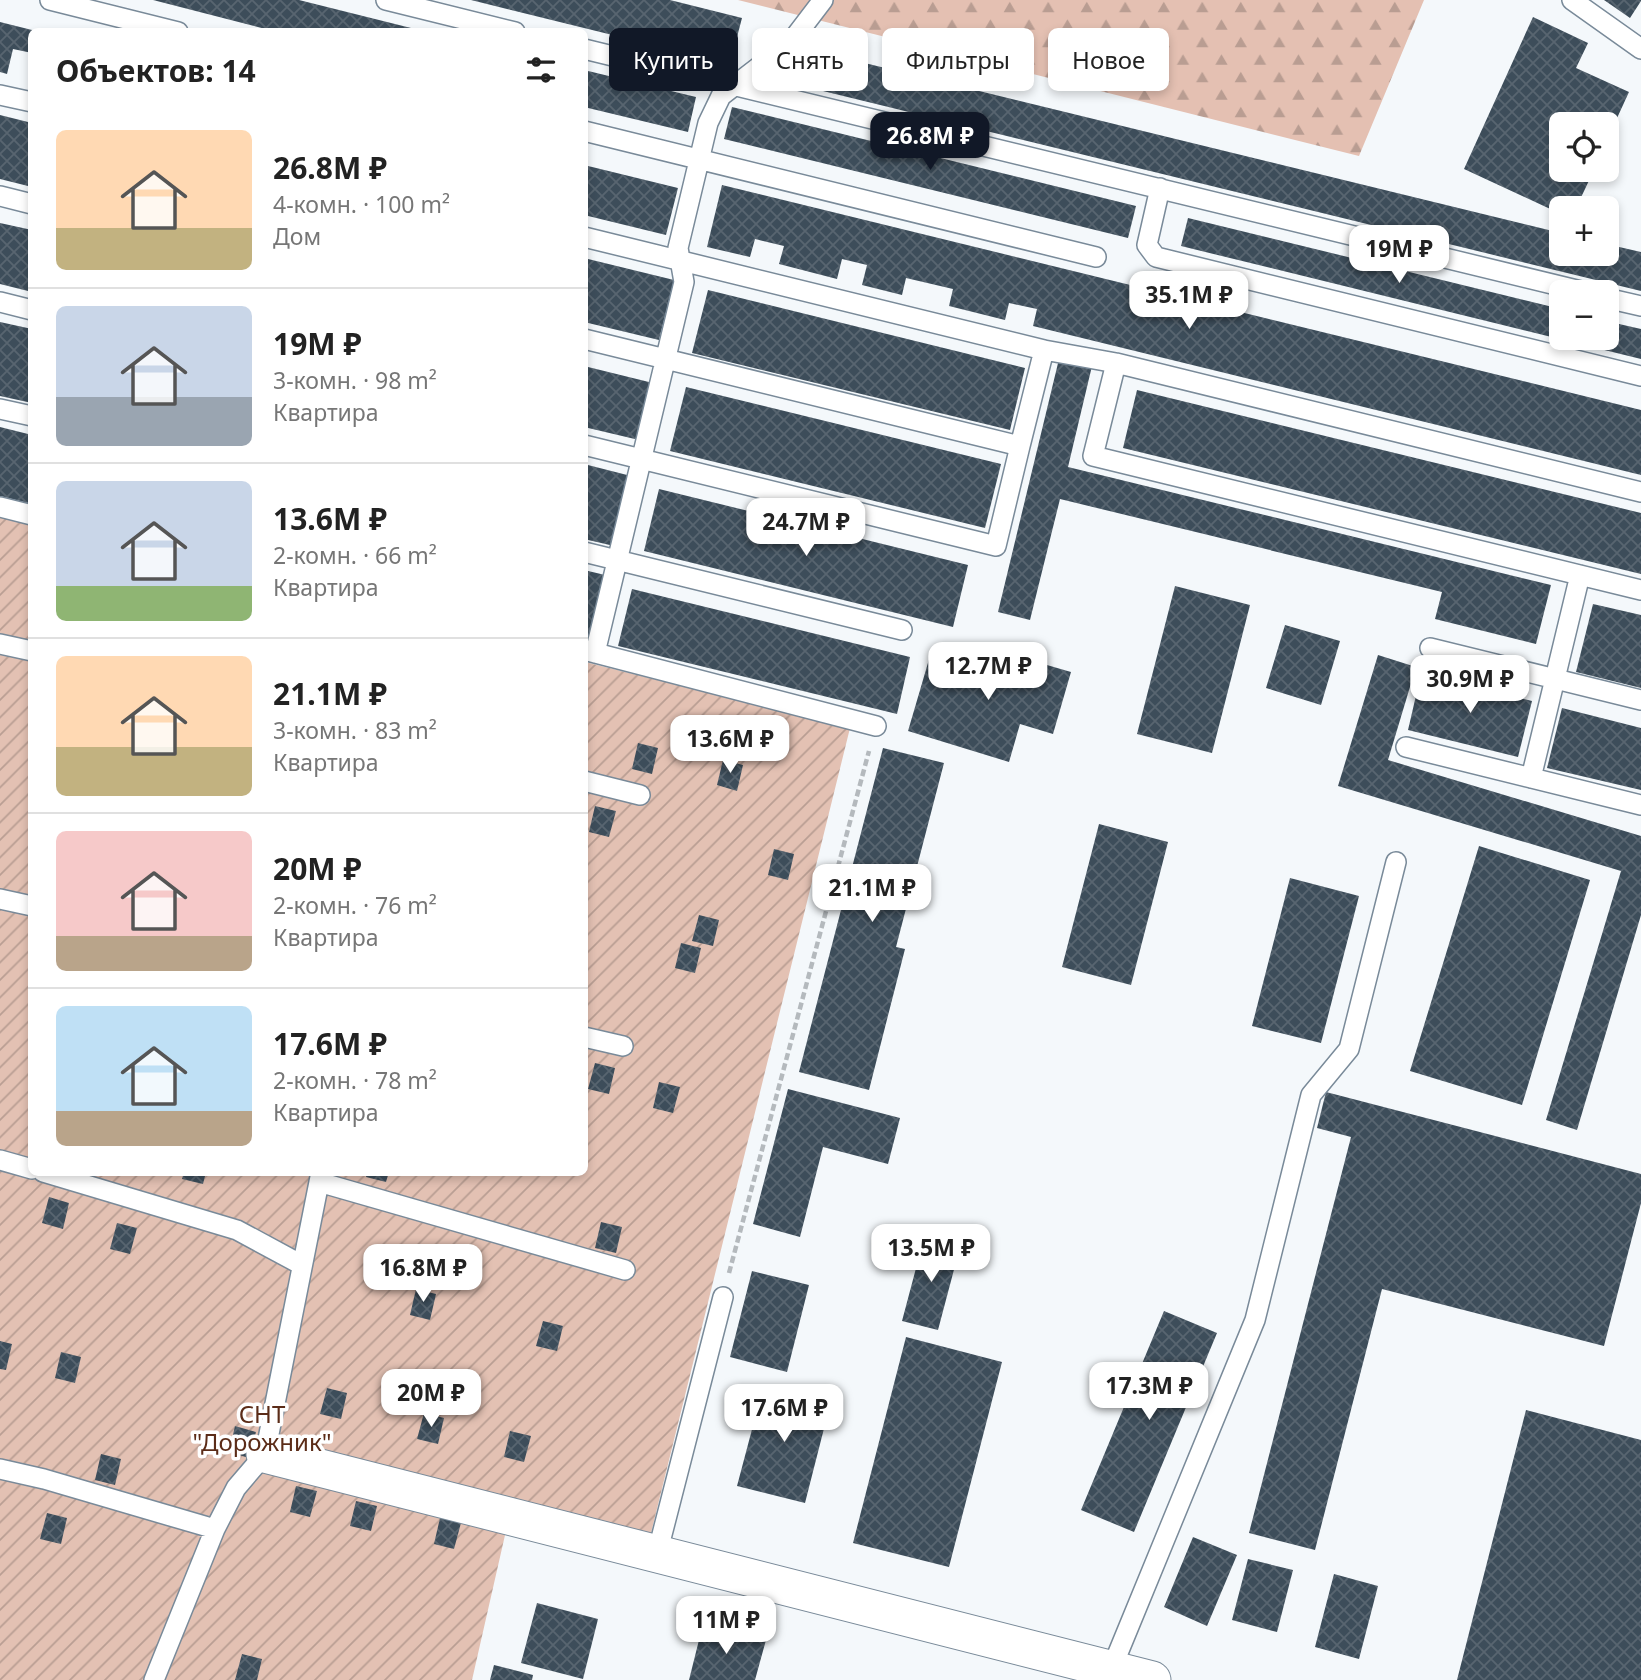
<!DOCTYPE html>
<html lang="ru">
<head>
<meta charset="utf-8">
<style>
	body { margin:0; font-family:"Noto Sans",sans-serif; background:#f6f6f6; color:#222; height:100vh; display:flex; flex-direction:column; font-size:26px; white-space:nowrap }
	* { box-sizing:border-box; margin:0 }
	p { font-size:23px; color:#767676 }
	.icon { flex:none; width:38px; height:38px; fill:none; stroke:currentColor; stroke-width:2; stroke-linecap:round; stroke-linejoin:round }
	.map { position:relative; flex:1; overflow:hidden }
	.sheet { position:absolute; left:28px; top:28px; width:560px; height:1148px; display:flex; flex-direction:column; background:#fff; border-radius:10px; box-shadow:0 4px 10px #0003 }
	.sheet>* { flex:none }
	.banner { position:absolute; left:609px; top:28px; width:665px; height:63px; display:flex; gap:14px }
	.tools { position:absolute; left:1549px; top:112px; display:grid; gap:14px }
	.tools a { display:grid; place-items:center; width:70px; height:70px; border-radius:10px; background:#fff; box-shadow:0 4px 10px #0003; font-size:35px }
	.price { position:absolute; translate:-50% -60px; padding:0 16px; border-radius:14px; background:#fff; color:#222; font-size:23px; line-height:46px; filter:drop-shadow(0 2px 4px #0008) }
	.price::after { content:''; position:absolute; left:50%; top:42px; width:21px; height:16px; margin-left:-10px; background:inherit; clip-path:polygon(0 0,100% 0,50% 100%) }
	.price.current { background:#111827; color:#fff }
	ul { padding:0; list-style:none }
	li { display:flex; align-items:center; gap:21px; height:175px; padding:0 28px }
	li+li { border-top:2px solid #e0e0e0 }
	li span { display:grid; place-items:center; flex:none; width:196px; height:140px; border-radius:10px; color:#555 }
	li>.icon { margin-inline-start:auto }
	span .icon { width:84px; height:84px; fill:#fffc; stroke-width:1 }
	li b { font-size:30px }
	h2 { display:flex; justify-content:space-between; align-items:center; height:84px; padding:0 28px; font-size:30px }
	.pill { padding:0 24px; border-radius:10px; background:#fff; box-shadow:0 4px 10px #0003; font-size:24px; line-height:63px }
	.pill.current { background:#111827; color:#fff }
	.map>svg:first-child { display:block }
</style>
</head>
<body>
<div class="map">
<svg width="1641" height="1680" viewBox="0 0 1641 1680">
	<defs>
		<pattern id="forest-firs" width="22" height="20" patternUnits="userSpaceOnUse" patternTransform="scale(1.75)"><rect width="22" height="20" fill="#e4c0b2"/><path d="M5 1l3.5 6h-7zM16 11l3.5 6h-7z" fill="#b99d92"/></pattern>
		<pattern id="garden-furrows" width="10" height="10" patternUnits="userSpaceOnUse" patternTransform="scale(1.75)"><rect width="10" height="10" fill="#e3c1b3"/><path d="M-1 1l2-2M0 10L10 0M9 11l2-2" fill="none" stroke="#b99e93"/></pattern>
		<pattern id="building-cross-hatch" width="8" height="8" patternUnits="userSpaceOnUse" patternTransform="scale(1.75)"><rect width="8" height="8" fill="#3d4d5a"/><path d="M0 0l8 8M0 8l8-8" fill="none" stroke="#586570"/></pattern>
	</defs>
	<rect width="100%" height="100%" fill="#f4f8fb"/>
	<!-- forest -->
	<path fill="url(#forest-firs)" d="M738 0H1424L1359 156Z"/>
	<!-- garden -->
	<path fill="url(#garden-furrows)" d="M0 517 31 525 32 1172H584L585 662 850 728 651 1533 513 1500 472 1680H0Z"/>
	<!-- building -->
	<path fill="url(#building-cross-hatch)" d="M153 0H299L423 31 277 32Z
		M471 0H670L742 18 730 64Z
		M1604 0H1641V1L1630 18Z
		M1533 17 1588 43 1576 68 1629 92 1606 142V124H1561V170H1594L1576 208H1561V214L1464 169Z
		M0 22 32 30V53L13 49 7 74 0 72Z
		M832 55 1561 233V254H1606V244L1641 252V291L823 91Z
		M584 70 696 97 688 132 584 107Z
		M732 107 1136 206 1128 238 724 139Z
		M0 115 32 123V187L0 179Z
		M584 165 678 188 666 235 584 215Z
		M722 185 1641 410V475L1033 326 1037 309 1009 303 1005 320 949 306 953 289 906 278 902 295 862 285 867 265 842 259 837 279 779 264 784 246 755 239 750 257 707 247Z
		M1188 218 1561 309V338H1606V321L1641 329V359L1181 246Z
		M0 223 32 230V292L0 284Z
		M584 258 674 280 659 340 584 322Z
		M708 290 1025 368 1010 430 692 353Z
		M0 322 32 329V403L0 396Z
		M1059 359 1092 366 1068 467 1551 585 1536 644 1435 619 1442 592 1060 499 1030 620 998 612Z
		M584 366 653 383 639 440 584 427Z
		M686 387 1001 464 985 528 670 451Z
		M1137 390 1641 513V574L1123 448Z
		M0 427 32 435V504L0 496Z
		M584 464 631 476 614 546 584 539Z
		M659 489 968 565 953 627 644 551Z
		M584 570 605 575 590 640 584 639Z
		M1175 586 1250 605 1212 753 1137 734Z
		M632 589 910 657 897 714 618 646Z
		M1593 604 1641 615V688L1576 672Z
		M1285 625 1340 641 1321 705 1266 688Z
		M985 647 1071 672 1053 734 1020 724 1009 762 908 731 930 656 979 671Z
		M1378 655 1416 667 1388 760 1641 836V915L1577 1130 1546 1120 1621 871 1338 786Z
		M1421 674 1532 701 1518 757 1408 730Z
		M1562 708 1641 728V790L1547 768Z
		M638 743 658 748 652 774 632 769Z
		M883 748 944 763 896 947 905 949 869 1090 799 1072Z
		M723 760 743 765 737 791 717 785Z
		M595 806 616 811 609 837 589 832Z
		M1099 824 1168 842 1131 985 1062 967Z
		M1479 846 1590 880 1522 1105 1410 1071Z
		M774 849 794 854 788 880 768 875Z
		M1290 878 1359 896 1321 1043 1252 1026Z
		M699 915 719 920 713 946 692 941Z
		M681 943 701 948 695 973 675 968Z
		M595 1063 615 1068 609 1094 588 1089Z
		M659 1082 680 1087 673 1113 653 1108Z
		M788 1089 900 1118 888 1164 823 1147 800 1237 753 1224Z
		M1326 1092 1641 1174V1203L1604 1346 1382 1289 1315 1550 1249 1533 1351 1137 1317 1128Z
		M184 1172H206L203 1184 182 1179Z
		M367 1172H389L386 1182 366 1177Z
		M49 1197 69 1203 63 1229 42 1223Z
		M601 1222 622 1227 616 1253 595 1248Z
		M117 1223 137 1228 130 1254 110 1249Z
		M924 1238 960 1247 938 1330 902 1321Z
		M752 1271 809 1285 787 1372 730 1357Z
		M416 1289 436 1294 430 1320 410 1315Z
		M1164 1311 1217 1333 1134 1532 1081 1510Z
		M543 1321 563 1326 557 1351 536 1346Z
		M906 1337 1002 1362 949 1567 853 1543Z
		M0 1341 12 1344 6 1370 0 1369Z
		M61 1352 81 1357 75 1383 55 1378Z
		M764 1384 831 1401 805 1503 737 1486Z
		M327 1388 347 1393 341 1419 320 1414Z
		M1526 1410 1641 1440V1680H1457Z
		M424 1413 444 1418 438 1444 417 1439Z
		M235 1426 256 1432 249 1458 229 1452Z
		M510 1431 531 1436 524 1462 504 1457Z
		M101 1454 121 1459 115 1485 95 1480Z
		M296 1486 317 1491 310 1517 290 1512Z
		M356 1501 377 1506 371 1531 350 1526Z
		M47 1513 67 1518 61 1544 40 1539Z
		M440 1518 461 1523 454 1549 434 1544Z
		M1193 1537 1237 1555 1207 1626 1164 1607Z
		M1248 1559 1293 1570 1277 1632 1232 1620Z
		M1334 1574 1378 1586 1359 1659 1315 1647Z
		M537 1603 598 1619 583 1679 521 1663Z
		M703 1624 766 1640 755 1680H689Z
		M242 1654 262 1659 257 1680H235Z
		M494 1665 533 1675 532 1680H490Z"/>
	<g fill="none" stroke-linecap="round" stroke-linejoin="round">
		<defs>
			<path id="service" d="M50 0 178 32
				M386 0 515 32
				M1572 0 1641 49
				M584 49 1585 292
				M0 95 32 102
				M584 131 1096 257
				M1160 188 1147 245 1156 257 1641 376
				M0 196 32 204
				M584 237 1044 350 1020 446
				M1606 298 1641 306
				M0 302 32 310
				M584 339 1020 446 996 546 584 445
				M1044 350 1116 363
				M0 409 32 416
				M1641 492 1116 363 1093 456 1641 590
				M0 507 32 515
				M584 552 902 630
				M0 644 32 651
				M1430 648 1641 700
				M584 650 876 726
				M595 653 684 282 678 248 708 123 721 96 791 42 823 0
				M1406 747 1641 805
				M1531 778 1580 575
				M584 781 640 795
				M0 899 32 906
				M584 1037 623 1046
				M0 1160 32 1169
				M43 1172 237 1230 302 1265
				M319 1182 625 1270
				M0 1469 44 1479 215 1529
				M657 1554 723 1297
				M1111 1670 1255 1320 1311 1095 1349 1049 1396 862
				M154 1680 215 1529 236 1488 265 1454 321 1172"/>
			<path id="minor" d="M265 1454 1152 1680"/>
		</defs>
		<!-- service casing -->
		<use href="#service" stroke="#798a99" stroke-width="22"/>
		<!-- minor casing -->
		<use href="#minor" stroke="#798a99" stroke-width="39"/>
		<!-- path -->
		<path stroke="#b4b9bd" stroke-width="4.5" stroke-dasharray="7 3.5" stroke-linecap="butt" d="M729 1273 869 751"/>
		<!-- service -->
		<use href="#service" stroke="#fff" stroke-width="19"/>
		<!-- minor -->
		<use href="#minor" stroke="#fff" stroke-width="37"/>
	</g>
	<g text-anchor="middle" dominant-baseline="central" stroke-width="7" stroke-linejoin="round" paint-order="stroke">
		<!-- park labels -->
		<g font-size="24" fill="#5b2c18" stroke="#fff">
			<text x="262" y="1413">СНТ<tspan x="262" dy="28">"Дорожник"</tspan></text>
		</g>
	</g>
</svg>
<div class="tools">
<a><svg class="icon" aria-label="locate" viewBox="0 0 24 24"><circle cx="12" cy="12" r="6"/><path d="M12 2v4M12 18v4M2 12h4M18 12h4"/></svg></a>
<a>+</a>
<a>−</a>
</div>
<b class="price current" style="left:930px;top:172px">26.8M ₽</b>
<b class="price" style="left:1399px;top:285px">19M ₽</b>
<b class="price" style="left:1189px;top:331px">35.1M ₽</b>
<b class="price" style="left:806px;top:558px">24.7M ₽</b>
<b class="price" style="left:988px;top:702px">12.7M ₽</b>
<b class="price" style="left:1470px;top:715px">30.9M ₽</b>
<b class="price" style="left:730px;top:775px">13.6M ₽</b>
<b class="price" style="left:872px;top:924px">21.1M ₽</b>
<b class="price" style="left:931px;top:1284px">13.5M ₽</b>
<b class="price" style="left:423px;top:1304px">16.8M ₽</b>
<b class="price" style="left:1149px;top:1422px">17.3M ₽</b>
<b class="price" style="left:431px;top:1429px">20M ₽</b>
<b class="price" style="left:784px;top:1444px">17.6M ₽</b>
<b class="price" style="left:726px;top:1656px">11M ₽</b>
<div class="banner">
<a class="pill current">Купить</a>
<a class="pill">Снять</a>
<a class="pill">Фильтры</a>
<a class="pill">Новое</a>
</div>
<section class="sheet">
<h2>Объектов: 14<svg class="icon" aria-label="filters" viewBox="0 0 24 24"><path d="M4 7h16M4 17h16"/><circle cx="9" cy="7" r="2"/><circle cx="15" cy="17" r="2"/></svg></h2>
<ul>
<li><span style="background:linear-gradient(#ffd9b3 70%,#c2b280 0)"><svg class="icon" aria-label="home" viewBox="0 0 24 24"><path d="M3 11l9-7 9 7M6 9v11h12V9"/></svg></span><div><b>26.8M ₽</b><p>4-комн. · 100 m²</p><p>Дом</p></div></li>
<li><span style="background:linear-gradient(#c9d6e8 65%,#9aa5b1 0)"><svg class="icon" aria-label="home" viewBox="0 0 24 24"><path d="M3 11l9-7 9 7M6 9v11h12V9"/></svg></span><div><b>19M ₽</b><p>3-комн. · 98 m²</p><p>Квартира</p></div></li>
<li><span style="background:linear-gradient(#c9d6e8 75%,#8fb573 0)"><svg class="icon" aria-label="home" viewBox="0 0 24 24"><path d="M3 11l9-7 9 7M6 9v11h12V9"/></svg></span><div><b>13.6M ₽</b><p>2-комн. · 66 m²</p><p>Квартира</p></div></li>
<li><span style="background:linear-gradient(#ffd9b3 65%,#c2b280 0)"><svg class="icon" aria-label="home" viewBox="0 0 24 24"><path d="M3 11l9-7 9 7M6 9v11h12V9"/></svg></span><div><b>21.1M ₽</b><p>3-комн. · 83 m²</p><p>Квартира</p></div></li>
<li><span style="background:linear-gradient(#f6c9c9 75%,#b9a48a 0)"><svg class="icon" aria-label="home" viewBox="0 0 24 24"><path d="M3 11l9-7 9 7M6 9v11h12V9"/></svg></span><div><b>20M ₽</b><p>2-комн. · 76 m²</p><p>Квартира</p></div></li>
<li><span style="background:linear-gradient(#bfe0f5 75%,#b9a48a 0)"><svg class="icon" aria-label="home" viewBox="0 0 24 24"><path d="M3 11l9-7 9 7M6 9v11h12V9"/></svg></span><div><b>17.6M ₽</b><p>2-комн. · 78 m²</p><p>Квартира</p></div></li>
</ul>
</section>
</div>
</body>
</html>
